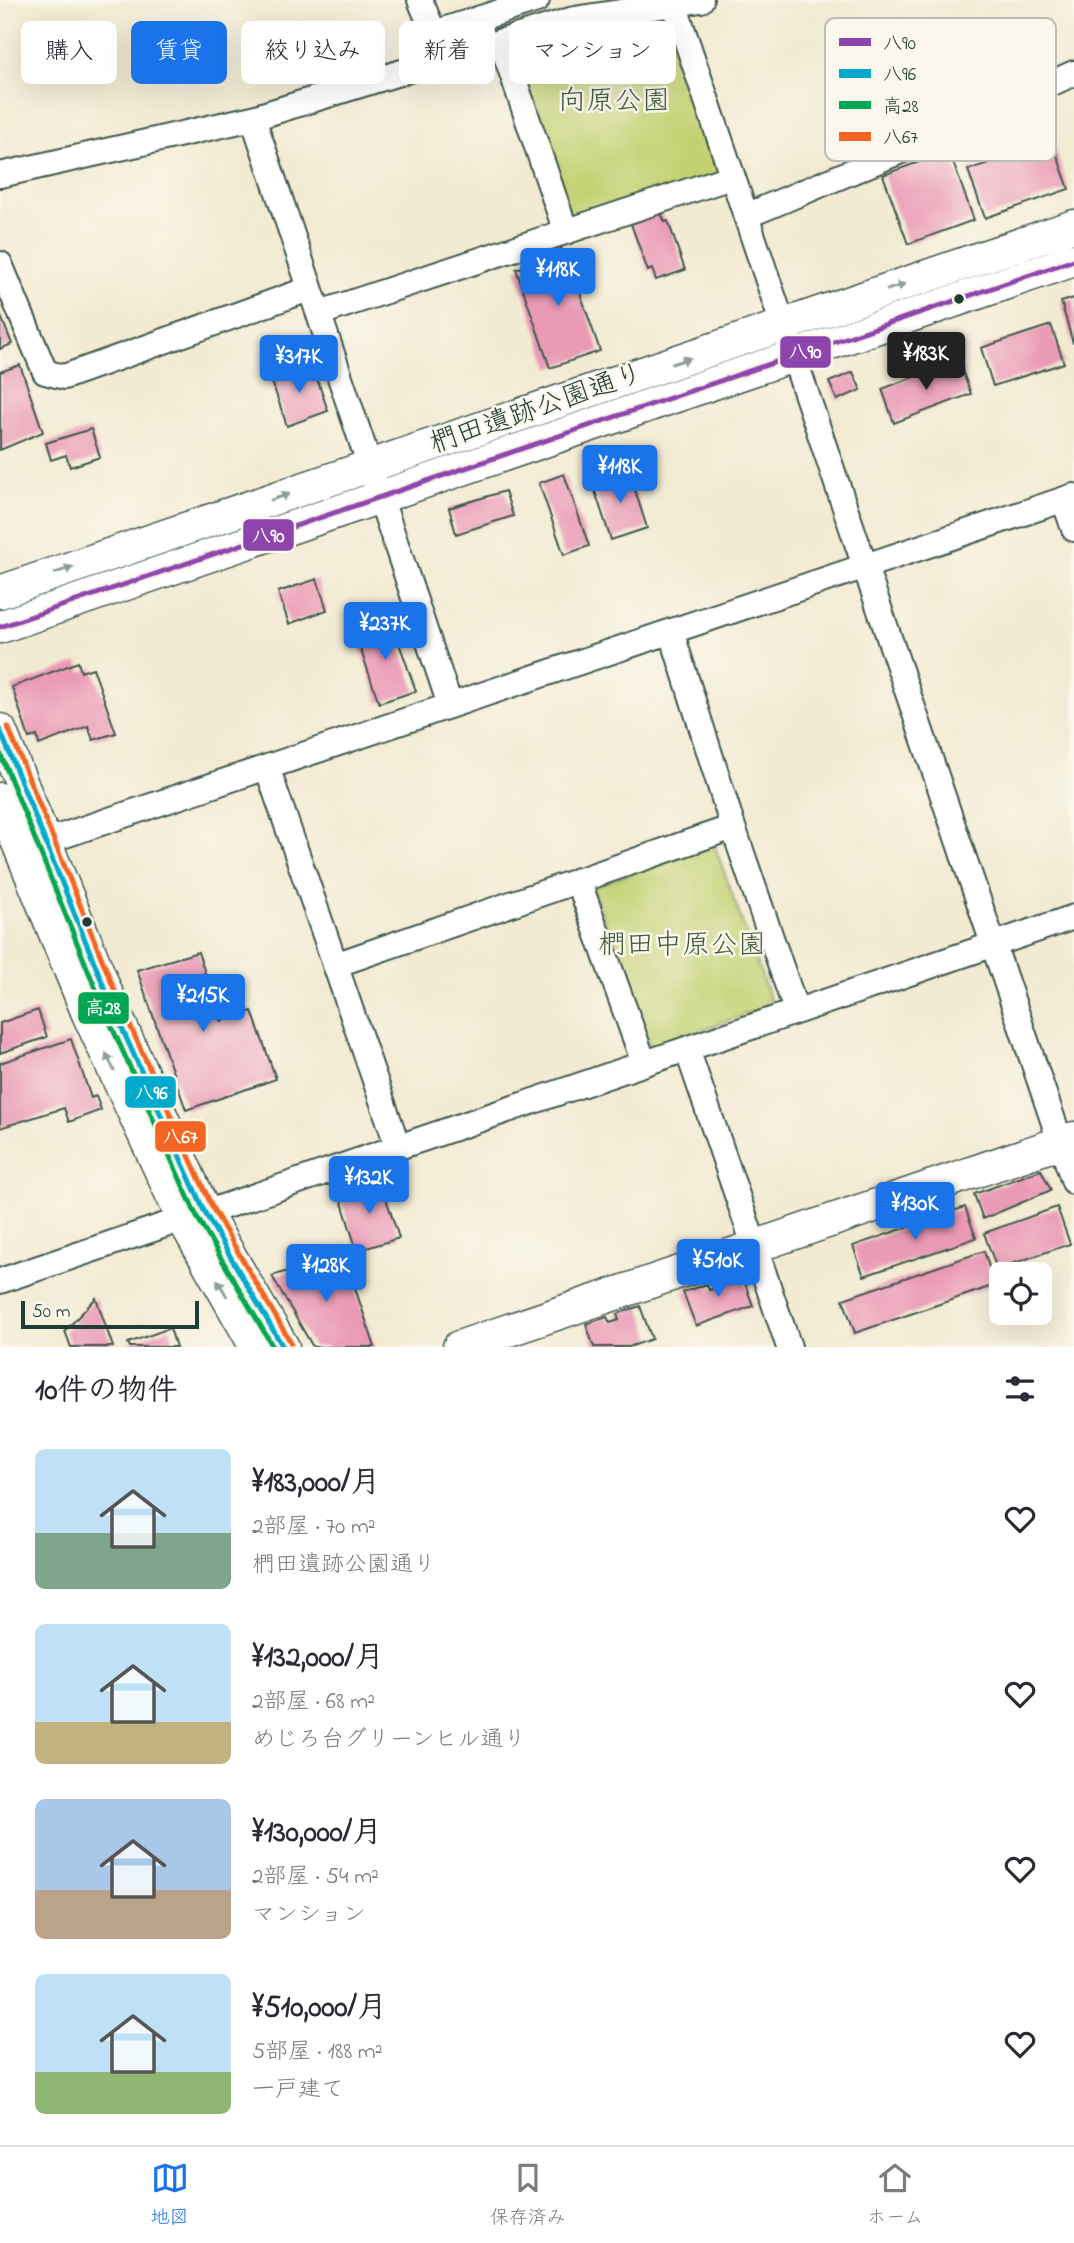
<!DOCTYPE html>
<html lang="ja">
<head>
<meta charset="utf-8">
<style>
	body { margin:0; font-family:"Indie Flower","Klee One",sans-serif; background:#f2f2f3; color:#2b2b33; height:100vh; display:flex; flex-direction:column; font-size:26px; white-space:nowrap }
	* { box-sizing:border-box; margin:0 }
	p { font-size:23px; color:#7c7c81 }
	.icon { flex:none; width:38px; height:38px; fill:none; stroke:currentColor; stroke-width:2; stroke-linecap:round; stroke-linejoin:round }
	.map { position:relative; height:1347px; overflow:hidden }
	.sheet { display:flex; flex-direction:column; background:#fff; flex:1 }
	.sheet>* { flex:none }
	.hud { position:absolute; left:21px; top:21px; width:700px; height:63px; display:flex; gap:14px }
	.buttons { position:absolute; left:989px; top:1262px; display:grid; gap:14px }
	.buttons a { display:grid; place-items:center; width:63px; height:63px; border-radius:10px; background:#fff; box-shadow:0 7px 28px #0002; font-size:35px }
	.scale { position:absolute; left:21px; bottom:18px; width:178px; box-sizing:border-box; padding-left:7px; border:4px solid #1f3d34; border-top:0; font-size:19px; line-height:24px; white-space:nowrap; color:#1f3d34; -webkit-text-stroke:5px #fbf7ec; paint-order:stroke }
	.price { position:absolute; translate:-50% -60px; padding:0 16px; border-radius:7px; background:#1a73e8; color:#fff; font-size:23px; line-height:46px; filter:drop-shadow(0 2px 4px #0008) }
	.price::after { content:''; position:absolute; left:50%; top:42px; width:21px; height:16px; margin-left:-10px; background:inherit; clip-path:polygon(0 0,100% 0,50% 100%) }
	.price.on { background:#222; color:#fff }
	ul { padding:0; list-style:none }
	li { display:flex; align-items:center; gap:21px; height:175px; padding:0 35px }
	li span { display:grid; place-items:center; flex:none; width:196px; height:140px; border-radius:10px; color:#555 }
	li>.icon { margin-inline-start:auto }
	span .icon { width:84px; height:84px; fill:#fffc; stroke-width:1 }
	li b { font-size:30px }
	h2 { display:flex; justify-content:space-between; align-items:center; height:84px; padding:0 35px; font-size:30px }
	.pill { padding:0 24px; border-radius:10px; background:#fff; box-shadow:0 7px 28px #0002; font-size:24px; line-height:63px }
	.pill.on { background:#1a73e8; color:#fff }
	.tabs { display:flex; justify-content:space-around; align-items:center; height:98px; border-top:2px solid #e1e1e2; background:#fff; font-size:19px; color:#7c7c81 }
	.tabs a { display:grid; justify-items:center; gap:4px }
	.tabs .on { color:#1a73e8 }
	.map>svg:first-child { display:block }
</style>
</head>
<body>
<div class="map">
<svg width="1074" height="1347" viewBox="0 0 1074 1347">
	<rect width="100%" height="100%" fill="#fbf7ec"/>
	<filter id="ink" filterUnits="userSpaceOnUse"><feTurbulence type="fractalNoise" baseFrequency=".0143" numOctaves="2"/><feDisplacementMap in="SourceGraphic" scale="14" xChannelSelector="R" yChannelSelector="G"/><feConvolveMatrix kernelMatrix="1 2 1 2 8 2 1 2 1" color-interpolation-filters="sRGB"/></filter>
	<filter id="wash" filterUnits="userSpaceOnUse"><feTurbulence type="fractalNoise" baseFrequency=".00686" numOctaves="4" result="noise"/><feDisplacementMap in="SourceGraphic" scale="28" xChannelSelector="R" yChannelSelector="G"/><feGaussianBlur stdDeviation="1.57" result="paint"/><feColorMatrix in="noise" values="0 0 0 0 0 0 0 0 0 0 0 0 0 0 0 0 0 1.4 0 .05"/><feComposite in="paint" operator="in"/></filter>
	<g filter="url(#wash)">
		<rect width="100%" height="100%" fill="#f2ead2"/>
		<!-- green -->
		<path fill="#c3d172" stroke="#718753" stroke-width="2" d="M674 4 731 177 566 232 501 41Z
			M714 844 772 1005 651 1048 592 887Z"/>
		<g id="blocks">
			<!-- building -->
			<path fill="#ea9ab5" d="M1052 141 1069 189 985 218 968 170Z
				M949 151 974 220 908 244 883 175Z
				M661 213 665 222 668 221 685 270 656 280 652 269 648 271 631 224Z
				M561 247 563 254 566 252 600 351 550 368 516 269 529 265 527 259Z
				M1074 298V343H1073L1061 302Z
				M0 314 12 344 0 349Z
				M1051 325 1064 363 993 386 981 348Z
				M958 360 971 394 894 423 882 389Z
				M20 365 43 432 0 450V372Z
				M295 367 297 373 313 367 328 411 287 426 271 379 287 374 286 371Z
				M853 372 861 390 837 400 829 382Z
				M91 429 100 457 70 467 66 455 51 460 46 443Z
				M629 471 647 528 611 540 592 482Z
				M564 474 589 546 564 555 539 483Z
				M505 491 513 516 456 534 449 508Z
				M317 579 327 610 289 624 278 592Z
				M391 621 416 691 379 703 355 633Z
				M78 662 81 672 93 668 116 733 93 740 88 726 39 745 37 736 29 738 12 687Z
				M198 952 221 1021 252 1011 276 1079 186 1110 137 970Z
				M38 1010 47 1037 0 1053V1023Z
				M71 1039 91 1098 96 1096 101 1110 69 1122 64 1108 0 1128V1063Z
				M1041 1170 1051 1190 983 1219 974 1194Z
				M380 1180 399 1238 357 1251 339 1193Z
				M965 1207 976 1238 864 1276 853 1246Z
				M1057 1207 1070 1244 997 1269 984 1233Z
				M984 1251 995 1285 855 1333 843 1299Z
				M343 1253 375 1347H313L272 1276Z
				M741 1272 753 1306 696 1326 683 1292 707 1284 709 1290 720 1287 717 1280Z
				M96 1298 113 1347H71L65 1331Z
				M640 1306 652 1339 629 1347H594L586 1324 607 1317 610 1323 619 1320 617 1314Z
				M170 1328 176 1347H130L128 1343Z"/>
		</g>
	</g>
	<g filter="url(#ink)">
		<use href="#blocks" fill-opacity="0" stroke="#3f574c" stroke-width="2"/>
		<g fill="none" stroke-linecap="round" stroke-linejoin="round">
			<defs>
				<path id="minor" d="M420 0 434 33 537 0
					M674 4 1074 1182
					M501 41 566 232
					M253 118 450 705
					M0 175 253 118 574 19 701 0
					M746 216 946 132 1074 73
					M0 264 45 372 64 377 309 289
					M320 313 731 177
					M1064 500 1074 529
					M671 631 733 827 796 1010
					M267 767 398 1147
					M47 841 1074 496
					M578 880 644 1063
					M335 965 733 827
					M687 1049 789 1347
					M205 1213 1074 917
					M0 1281 183 1219"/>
				<path id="tertiary" d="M0 592 1074 226
					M0 627 1074 260
					M0 730 111 1004 205 1213 283 1347
					M0 799 88 1014 183 1219 256 1347
					M459 1347 1074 1138"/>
			</defs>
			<!-- minor casing -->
			<use href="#minor" stroke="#3f574c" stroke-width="28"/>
			<!-- tertiary casing -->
			<use href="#tertiary" stroke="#3f574c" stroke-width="35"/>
			<!-- minor -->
			<use href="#minor" stroke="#fff" stroke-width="24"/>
			<!-- tertiary -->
			<use href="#tertiary" stroke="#fff" stroke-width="32"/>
			<defs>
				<path id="bus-1" d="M0 627 1074 260"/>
				<path id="bus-2" d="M0 730 111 1004 205 1213 283 1347"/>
				<path id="bus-3" d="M0 753 103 1007 197 1217 273 1347"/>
				<path id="bus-4" d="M8 727 119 1001 213 1209 291 1343"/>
			</defs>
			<!-- bus-1 casing -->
			<use href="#bus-1" stroke="#fbf7ec" stroke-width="10"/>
			<!-- bus-2 casing -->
			<use href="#bus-2" stroke="#fbf7ec" stroke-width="10"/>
			<!-- bus-3 casing -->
			<use href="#bus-3" stroke="#fbf7ec" stroke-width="10"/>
			<!-- bus-4 casing -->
			<use href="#bus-4" stroke="#fbf7ec" stroke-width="10"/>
			<!-- bus-1 -->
			<use href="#bus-1" stroke="#8e44ad" stroke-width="5"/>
			<!-- bus-2 -->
			<use href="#bus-2" stroke="#00a9ce" stroke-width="5"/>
			<!-- bus-3 -->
			<use href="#bus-3" stroke="#00a651" stroke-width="5"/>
			<!-- bus-4 -->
			<use href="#bus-4" stroke="#f26522" stroke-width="5"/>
		</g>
		<!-- one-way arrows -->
		<defs><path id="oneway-solid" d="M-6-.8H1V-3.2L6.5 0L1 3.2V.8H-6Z" transform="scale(1.75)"/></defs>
		<g fill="#8f9e9a">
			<use href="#oneway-solid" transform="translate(896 287) rotate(-19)"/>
			<use href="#oneway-solid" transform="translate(681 361) rotate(-19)"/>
			<use href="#oneway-solid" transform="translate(280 497) rotate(-19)"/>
			<use href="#oneway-solid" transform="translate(64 570) rotate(-19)"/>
			<use href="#oneway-solid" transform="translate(110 1062) rotate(-115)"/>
			<use href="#oneway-solid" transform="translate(222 1288) rotate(-120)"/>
		</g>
	</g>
	<!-- markers -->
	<g fill="#1f3d34" stroke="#fbf7ec" stroke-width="2.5">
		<circle cx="959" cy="299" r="6"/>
		<circle cx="87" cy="922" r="6"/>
	</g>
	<g text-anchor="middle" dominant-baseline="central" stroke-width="5" stroke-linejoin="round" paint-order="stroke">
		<!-- park labels -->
		<g font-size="28" fill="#405b40" stroke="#fbf7ec">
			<text x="614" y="102">向原公園</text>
			<text x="682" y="946">椚田中原公園</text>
		</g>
		<!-- street labels -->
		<g font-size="28" fill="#1f3d34" stroke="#fbf7ec">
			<text transform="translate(537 410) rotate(-19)">椚田遺跡公園通り</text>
		</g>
	</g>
	<!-- legend -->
	<rect x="825" y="18" width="231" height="143" rx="10" fill="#fbf7ec" stroke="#b9bfb5" stroke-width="2"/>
	<rect x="839" y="38" width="32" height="8" fill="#8e44ad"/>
	<rect x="839" y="69" width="32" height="9" fill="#00a9ce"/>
	<rect x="839" y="101" width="32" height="8" fill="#00a651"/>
	<rect x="839" y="132" width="32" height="9" fill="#f26522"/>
	<g font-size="19" fill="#1f3d34">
		<text x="883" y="49">八90</text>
		<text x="883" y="80">八96</text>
		<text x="883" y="112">高28</text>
		<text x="883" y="143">八67</text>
	</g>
	<g stroke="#fbf7ec" stroke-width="2.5">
		<rect x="779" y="335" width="53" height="34" rx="7" fill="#8e44ad"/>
		<rect x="242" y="518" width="53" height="34" rx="7" fill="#8e44ad"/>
		<rect x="77" y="991" width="53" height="34" rx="7" fill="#00a651"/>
		<rect x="124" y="1075" width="53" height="34" rx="7" fill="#00a9ce"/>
		<rect x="154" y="1120" width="53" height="33" rx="7" fill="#f26522"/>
	</g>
	<g font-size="19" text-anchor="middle" font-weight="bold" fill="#fff">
		<text x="805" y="358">八90</text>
		<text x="268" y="542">八90</text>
		<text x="103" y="1014">高28</text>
		<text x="151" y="1099">八96</text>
		<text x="180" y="1143">八67</text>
	</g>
</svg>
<div class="buttons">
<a><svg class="icon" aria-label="locate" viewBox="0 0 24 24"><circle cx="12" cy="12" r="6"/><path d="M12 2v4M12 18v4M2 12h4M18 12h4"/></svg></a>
</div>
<div class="scale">50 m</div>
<b class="price" style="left:558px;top:308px">¥118K</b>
<b class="price on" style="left:926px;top:392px">¥183K</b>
<b class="price" style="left:299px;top:395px">¥317K</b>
<b class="price" style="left:620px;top:505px">¥118K</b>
<b class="price" style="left:385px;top:662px">¥237K</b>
<b class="price" style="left:203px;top:1034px">¥215K</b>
<b class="price" style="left:369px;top:1216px">¥132K</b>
<b class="price" style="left:915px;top:1242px">¥130K</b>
<b class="price" style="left:718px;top:1299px">¥510K</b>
<b class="price" style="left:326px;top:1304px">¥128K</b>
<div class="hud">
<a class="pill">購入</a>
<a class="pill on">賃貸</a>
<a class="pill">絞り込み</a>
<a class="pill">新着</a>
<a class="pill">マンション</a>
</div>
</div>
<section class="sheet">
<h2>10件の物件<svg class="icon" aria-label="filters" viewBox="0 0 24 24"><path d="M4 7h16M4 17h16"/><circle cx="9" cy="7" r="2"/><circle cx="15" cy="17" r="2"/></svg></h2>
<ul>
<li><span style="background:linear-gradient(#bfe0f5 60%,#7fa58c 0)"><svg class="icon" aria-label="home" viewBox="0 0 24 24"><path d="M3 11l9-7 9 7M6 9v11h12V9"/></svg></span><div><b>¥183,000/月</b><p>2部屋 · 70 m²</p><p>椚田遺跡公園通り</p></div><svg class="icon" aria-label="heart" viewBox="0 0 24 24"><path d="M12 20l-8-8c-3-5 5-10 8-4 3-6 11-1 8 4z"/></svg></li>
<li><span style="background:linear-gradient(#bfe0f5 70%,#c2b280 0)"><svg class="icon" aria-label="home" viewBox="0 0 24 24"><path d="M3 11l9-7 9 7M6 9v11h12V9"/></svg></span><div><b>¥132,000/月</b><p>2部屋 · 68 m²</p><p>めじろ台グリーンヒル通り</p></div><svg class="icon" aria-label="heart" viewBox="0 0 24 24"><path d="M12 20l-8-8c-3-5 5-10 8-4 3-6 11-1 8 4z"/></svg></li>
<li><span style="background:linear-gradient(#a9c7e8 65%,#b9a48a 0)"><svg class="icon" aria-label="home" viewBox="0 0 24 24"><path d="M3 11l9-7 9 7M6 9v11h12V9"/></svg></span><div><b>¥130,000/月</b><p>2部屋 · 54 m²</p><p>マンション</p></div><svg class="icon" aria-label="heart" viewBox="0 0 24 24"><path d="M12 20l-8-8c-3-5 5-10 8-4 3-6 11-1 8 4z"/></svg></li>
<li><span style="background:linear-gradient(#bfe0f5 70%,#8fb573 0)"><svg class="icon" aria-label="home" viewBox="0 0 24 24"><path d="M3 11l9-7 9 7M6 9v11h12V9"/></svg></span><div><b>¥510,000/月</b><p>5部屋 · 188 m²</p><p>一戸建て</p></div><svg class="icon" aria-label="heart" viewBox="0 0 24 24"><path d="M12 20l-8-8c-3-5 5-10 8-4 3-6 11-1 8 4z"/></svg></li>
</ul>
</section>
<nav class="tabs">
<a class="on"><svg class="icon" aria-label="map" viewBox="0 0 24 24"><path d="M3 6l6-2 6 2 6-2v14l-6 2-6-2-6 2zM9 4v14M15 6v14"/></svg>地図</a>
<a><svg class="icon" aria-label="saved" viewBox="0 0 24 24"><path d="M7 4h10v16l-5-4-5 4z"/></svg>保存済み</a>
<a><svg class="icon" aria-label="home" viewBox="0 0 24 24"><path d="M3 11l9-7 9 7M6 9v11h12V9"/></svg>ホーム</a>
</nav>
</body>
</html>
